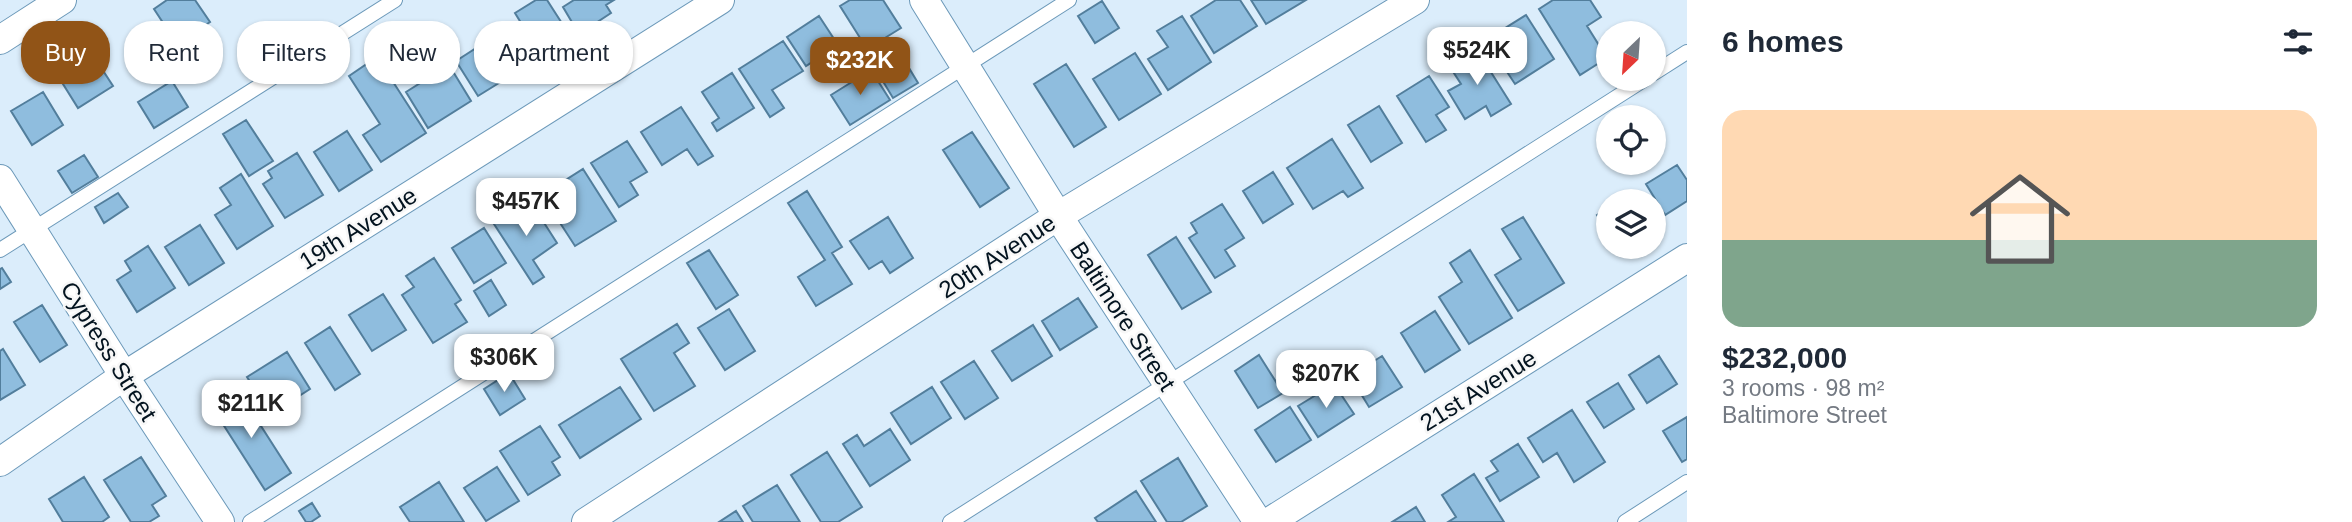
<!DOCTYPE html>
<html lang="en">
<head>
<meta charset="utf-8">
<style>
	body { margin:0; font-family:Arial,sans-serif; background:#f2f2f3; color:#1f2937; height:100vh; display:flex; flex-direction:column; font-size:26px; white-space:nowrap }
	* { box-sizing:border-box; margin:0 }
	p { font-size:23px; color:#747a83 }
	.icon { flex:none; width:38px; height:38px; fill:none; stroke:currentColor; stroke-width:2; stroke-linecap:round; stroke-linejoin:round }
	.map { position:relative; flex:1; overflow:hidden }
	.side { display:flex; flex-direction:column; background:#fff; width:665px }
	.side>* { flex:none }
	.top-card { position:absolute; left:21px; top:21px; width:665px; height:63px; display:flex; gap:14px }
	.needle { width:46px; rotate:205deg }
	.buttons { position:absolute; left:1596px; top:21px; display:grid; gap:14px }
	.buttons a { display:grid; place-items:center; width:70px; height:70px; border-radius:50%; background:#fff; box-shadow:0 2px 5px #0004; font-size:35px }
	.price { position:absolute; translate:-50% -60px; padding:0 16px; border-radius:14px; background:#fff; color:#222; font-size:23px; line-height:46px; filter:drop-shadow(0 2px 4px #0008) }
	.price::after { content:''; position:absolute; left:50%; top:42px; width:21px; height:16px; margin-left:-10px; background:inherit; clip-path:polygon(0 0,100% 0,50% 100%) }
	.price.active { background:#915417; color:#fff }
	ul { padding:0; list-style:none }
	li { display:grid; align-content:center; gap:14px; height:371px; padding:0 35px }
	li span { display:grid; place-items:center; height:217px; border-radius:21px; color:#555 }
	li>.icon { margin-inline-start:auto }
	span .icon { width:126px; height:126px; fill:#fffc; stroke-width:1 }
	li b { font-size:30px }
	h2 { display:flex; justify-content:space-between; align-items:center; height:84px; padding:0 35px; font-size:30px }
	.tag { padding:0 24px; border-radius:28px; background:#fff; box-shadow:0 2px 5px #0004; font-size:24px; line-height:63px }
	.tag.active { background:#915417; color:#fff }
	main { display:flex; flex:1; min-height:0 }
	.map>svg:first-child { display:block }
</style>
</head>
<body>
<main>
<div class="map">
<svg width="1687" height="522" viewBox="0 0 1687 522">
	<rect width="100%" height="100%" fill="#dbedfb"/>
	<!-- building -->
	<path fill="#8fbdde" stroke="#527e9c" stroke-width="2" d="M167 0H195L210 22 177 44 154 9Z
		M536 0H547L572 39 529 66 512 39 526 31 515 13Z
		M574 0H614L606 5 611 13 579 34 563 7Z
		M850 0H883L901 28 867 49 840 6Z
		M1216 0H1240L1257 26 1214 53 1191 16Z
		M1251 0H1306L1266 24Z
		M1553 0H1590L1601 17 1587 26 1607 58 1580 75 1539 9Z
		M1102 1 1119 28 1095 43 1078 16Z
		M1526 15 1554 59 1515 84 1486 40Z
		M819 16 838 45 806 66 787 37Z
		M1182 16 1211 62 1168 90 1148 59 1168 47 1157 31Z
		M498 34 520 70 478 96 456 61Z
		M783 41 803 71 772 90 784 108 770 117 739 69Z
		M87 46 113 86 78 108 53 68Z
		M1477 50 1511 104 1491 116 1486 106 1465 119 1448 91 1461 84 1450 67Z
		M1135 53 1161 94 1119 120 1093 79Z
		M377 57 426 133 381 162 363 135 380 124 349 76Z
		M903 58 918 83 893 98 878 73Z
		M1066 64 1106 127 1074 147 1034 84Z
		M449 65 471 101 428 128 406 92Z
		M871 70 890 100 850 125 831 95Z
		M732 73 754 108 717 131 712 123 719 118 702 92Z
		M1429 76 1449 107 1436 115 1446 130 1426 142 1397 96Z
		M172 81 188 107 154 128 138 102Z
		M43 92 63 125 32 145 11 111Z
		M1379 106 1402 143 1371 162 1348 125Z
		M681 107 713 156 698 165 687 149 662 165 641 132Z
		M246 120 273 161 249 176 223 134Z
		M347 131 372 170 339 191 314 152Z
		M972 132 1009 188 980 207 943 150Z
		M1332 139 1363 188 1348 197 1343 191 1313 209 1287 168Z
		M627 141 647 172 630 182 638 195 619 207 591 163Z
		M297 153 323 195 285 218 263 184 272 178 268 171Z
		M84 155 98 177 72 193 58 171Z
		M1677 165 1687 180V201L1665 215 1646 184Z
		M583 169 616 221 575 246 542 195Z
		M1273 172 1293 204 1263 223 1243 191Z
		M241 174 273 226 237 249 215 215 231 205 220 188Z
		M807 191 842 247 832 253 852 284 816 306 798 277 825 260 788 203Z
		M118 193 128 207 104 223 95 207Z
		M530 201 557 243 533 260 544 277 533 284 494 224Z
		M1222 204 1244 238 1225 250 1235 266 1215 278 1189 238 1197 233 1191 223Z
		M1608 208V233L1597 215Z
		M888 217 913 258 890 273 882 261 869 269 850 241Z
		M1523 217 1564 283 1518 311 1495 275 1521 259 1502 229Z
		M200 225 224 263 189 285 165 247Z
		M484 228 506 263 474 283 452 248Z
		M1176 237 1211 292 1182 309 1148 255Z
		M148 246 175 288 137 312 117 280 131 271 125 261Z
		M709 250 738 295 716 309 687 263Z
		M1470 250 1512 318 1469 344 1439 297 1462 282 1450 263Z
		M434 258 461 300 455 304 467 322 433 343 402 295 414 287 406 276Z
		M2 268 11 282 0 289V269Z
		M491 280 506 305 489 316 474 291Z
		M383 294 406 330 372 351 349 315Z
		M1078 298 1097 327 1060 350 1042 321Z
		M42 305 67 345 40 362 14 322Z
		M729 309 755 351 725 370 698 328Z
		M1435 311 1460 350 1425 372 1401 333Z
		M677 324 689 343 674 353 695 386 654 411 621 359Z
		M1033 325 1052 356 1012 381 992 351Z
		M330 327 360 374 335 390 305 343Z
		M3 349 25 385 0 400V351Z
		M287 352 310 389 271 414 247 377Z
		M1259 355 1283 393 1258 408 1235 371Z
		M1382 356 1402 387 1369 407 1350 376Z
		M1659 356 1677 384 1647 403 1629 375Z
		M974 361 998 398 965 419 941 382Z
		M509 373 525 399 500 415 484 389Z
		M1618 383 1634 409 1604 428 1587 402Z
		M1334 384 1354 414 1318 437 1298 406Z
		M620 387 641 419 580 458 559 425Z
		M932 387 951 418 911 444 891 413Z
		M238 390 291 473 265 490 212 407Z
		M1290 407 1311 440 1276 462 1255 430Z
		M1572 410 1605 462 1574 482 1557 453 1543 462 1528 438Z
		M1687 417V459L1682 462 1663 431Z
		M540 426 560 457 552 462 560 475 528 495 500 451Z
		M890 429 910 460 870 486 843 444 857 435 864 446Z
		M1518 444 1539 477 1500 501 1486 478 1498 471 1491 461Z
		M827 452 862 507 838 522H821L791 475Z
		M141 457 166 496 152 505 159 516 149 522H131L104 480Z
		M1178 458 1207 506 1181 522H1167L1141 481Z
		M497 467 519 501 486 521 464 488Z
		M1474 474 1504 522H1448L1456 517 1442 495Z
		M84 477 109 517 102 522H63L49 499Z
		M439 482 464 522H410L400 507Z
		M777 485 800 522H753L743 506Z
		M1136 491 1156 522H1098L1095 518Z
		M312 503 320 516 311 522H306L299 511Z
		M1416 507 1425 522H1392Z
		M736 511 743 522H719Z"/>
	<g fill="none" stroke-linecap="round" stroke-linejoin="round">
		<defs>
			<path id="service" d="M1654 73 1687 52
				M0 250 395 0
				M250 522 1069 0
				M950 522 1645 79
				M1625 522 1687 482"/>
			<path id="minor" d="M924 0 1058 216 1258 522
				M0 40 62 0
				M0 179 124 376 220 522
				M0 462 124 376 720 0
				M586 522 1058 216 1415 0
				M1269 522 1687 258"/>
		</defs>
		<!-- service casing -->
		<use href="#service" stroke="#6c99b9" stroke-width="16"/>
		<!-- minor casing -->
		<use href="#minor" stroke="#6c99b9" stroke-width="30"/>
		<!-- service -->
		<use href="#service" stroke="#fff" stroke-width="14"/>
		<!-- minor -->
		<use href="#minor" stroke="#fff" stroke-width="28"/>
	</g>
	<g text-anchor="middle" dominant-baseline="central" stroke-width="5" stroke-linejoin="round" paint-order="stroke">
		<!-- street labels -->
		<g font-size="24" fill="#03131f" stroke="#f7f7f7">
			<text transform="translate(358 228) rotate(-32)">19th Avenue</text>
			<text transform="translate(997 256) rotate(-33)">20th Avenue</text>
			<text transform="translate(1123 316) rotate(57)">Baltimore Street</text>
			<text transform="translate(109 351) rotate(58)">Cypress Street</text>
			<text transform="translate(1478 390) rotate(-32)">21st Avenue</text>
		</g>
	</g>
</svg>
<div class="buttons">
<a><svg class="needle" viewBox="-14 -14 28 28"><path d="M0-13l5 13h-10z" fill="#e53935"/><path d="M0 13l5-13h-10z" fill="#747a83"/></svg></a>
<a><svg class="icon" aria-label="locate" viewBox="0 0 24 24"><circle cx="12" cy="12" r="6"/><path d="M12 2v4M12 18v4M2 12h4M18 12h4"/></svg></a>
<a><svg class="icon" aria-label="layers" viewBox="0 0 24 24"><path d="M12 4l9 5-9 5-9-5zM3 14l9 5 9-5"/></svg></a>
</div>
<b class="price" style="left:1477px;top:87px">$524K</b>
<b class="price active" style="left:860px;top:97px">$232K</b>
<b class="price" style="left:526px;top:238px">$457K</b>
<b class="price" style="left:504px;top:394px">$306K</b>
<b class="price" style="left:1326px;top:410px">$207K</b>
<b class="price" style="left:251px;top:440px">$211K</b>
<div class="top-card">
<a class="tag active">Buy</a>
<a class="tag">Rent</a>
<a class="tag">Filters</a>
<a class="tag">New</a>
<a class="tag">Apartment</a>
</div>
</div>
<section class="side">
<h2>6 homes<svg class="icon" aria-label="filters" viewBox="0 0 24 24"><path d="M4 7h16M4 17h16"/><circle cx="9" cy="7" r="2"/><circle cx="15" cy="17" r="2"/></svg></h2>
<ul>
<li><span style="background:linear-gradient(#ffd9b3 60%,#7fa58c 0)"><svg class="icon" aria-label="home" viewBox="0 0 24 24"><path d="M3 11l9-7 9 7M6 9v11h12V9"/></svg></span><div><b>$232,000</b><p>3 rooms · 98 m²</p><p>Baltimore Street</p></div></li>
</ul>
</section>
</main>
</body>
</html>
